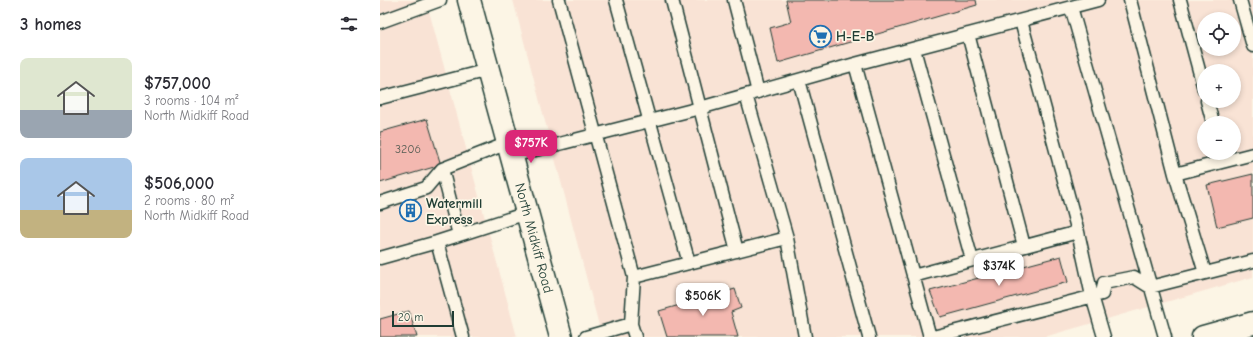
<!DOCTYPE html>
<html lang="en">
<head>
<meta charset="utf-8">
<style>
	body { margin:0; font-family:"Comic Neue",sans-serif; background:#f7f7f7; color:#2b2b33; height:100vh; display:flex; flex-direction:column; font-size:15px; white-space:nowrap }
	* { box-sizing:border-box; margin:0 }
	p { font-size:13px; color:#7c7c81 }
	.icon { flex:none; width:22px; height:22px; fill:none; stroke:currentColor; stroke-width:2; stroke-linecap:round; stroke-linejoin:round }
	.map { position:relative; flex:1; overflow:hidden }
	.sheet { display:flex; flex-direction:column; background:#fff; width:380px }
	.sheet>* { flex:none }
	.controls { position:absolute; left:817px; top:12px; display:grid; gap:8px }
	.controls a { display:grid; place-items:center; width:44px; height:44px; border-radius:50%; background:#fff; box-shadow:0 2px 6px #0003; font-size:20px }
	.scale { position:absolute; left:12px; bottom:10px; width:62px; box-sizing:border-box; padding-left:4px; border:2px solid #1f3d34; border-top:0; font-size:11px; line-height:14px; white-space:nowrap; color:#1f3d34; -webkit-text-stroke:3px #fcf5e5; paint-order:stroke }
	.price { position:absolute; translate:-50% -34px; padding:0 9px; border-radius:8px; background:#fff; color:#222; font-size:13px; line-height:26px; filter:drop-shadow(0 1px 2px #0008) }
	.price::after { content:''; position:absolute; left:50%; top:24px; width:12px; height:9px; margin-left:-6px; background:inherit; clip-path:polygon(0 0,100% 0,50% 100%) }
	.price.current { background:#db2777; color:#fff }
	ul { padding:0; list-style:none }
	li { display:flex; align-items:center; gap:12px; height:100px; padding:0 20px }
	li span { display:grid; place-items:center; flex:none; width:112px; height:80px; border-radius:8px; color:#555 }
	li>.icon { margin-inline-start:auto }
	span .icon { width:48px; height:48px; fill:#fffc; stroke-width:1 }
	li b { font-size:17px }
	h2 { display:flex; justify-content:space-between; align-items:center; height:48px; padding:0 20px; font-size:17px }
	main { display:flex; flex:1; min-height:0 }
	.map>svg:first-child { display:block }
</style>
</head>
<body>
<main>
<section class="sheet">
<h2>3 homes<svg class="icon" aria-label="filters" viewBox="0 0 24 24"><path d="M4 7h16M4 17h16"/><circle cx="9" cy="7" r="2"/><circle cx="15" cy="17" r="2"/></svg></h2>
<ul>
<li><span style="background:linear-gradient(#dfe7d0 65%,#9aa5b1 0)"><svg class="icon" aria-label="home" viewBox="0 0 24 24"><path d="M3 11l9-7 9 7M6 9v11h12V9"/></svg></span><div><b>$757,000</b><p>3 rooms · 104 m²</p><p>North Midkiff Road</p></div></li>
<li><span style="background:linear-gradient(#a9c7e8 65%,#c2b280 0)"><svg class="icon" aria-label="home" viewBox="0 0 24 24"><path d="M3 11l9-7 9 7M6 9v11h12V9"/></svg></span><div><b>$506,000</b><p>2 rooms · 80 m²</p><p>North Midkiff Road</p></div></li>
</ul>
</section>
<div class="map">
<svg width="873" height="337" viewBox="0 0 873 337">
	<rect width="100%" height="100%" fill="#fcf5e5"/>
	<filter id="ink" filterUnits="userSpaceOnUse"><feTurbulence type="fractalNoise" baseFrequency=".025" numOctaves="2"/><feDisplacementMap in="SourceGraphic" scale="8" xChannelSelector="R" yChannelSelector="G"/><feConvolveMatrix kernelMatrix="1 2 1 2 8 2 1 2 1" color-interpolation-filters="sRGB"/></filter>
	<g filter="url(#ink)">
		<!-- built -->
		<path fill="#f9e3d5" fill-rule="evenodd" d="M0 0H46L137 337H0Z
			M133 0H873V277L664 337H222ZM824 19H854V49H824ZM824 71H854V101H824ZM824 123H854V153H824Z"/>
		<!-- building -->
		<path fill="#f3b8b0" stroke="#1f3d34" d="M406 0H596L597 5 398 63 390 28 411 22Z
			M47 119 60 162 54 167 0 183V132Z
			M873 174V218L837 227 827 185Z
			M681 256 688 282 560 317 550 291Z
			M355 289 361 308 351 312 358 337H287L279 311Z
			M29 311 37 337H0V319Z"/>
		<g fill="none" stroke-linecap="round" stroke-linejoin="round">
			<defs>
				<path id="lane" d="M179 0 254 277 251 324
					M236 0 309 263
					M292 0 357 251
					M354 0 378 92
					M750 0 795 174
					M800 0 824 89
					M860 0 873 46
					M691 7 785 337
					M641 21 698 232
					M0 22 60 0
					M588 34 644 246
					M534 49 592 260
					M475 64 550 337
					M419 80 489 337
					M366 95 407 238
					M0 98 108 70
					M827 101 833 123
					M132 156 320 108 475 64 718 0
					M62 169 79 235
					M0 203 46 188 62 169 128 143
					M0 258 57 242
					M825 273 795 174 873 154
					M533 276 698 232 712 296 724 337
					M254 277 407 238 425 337
					M83 337 57 242 147 213
					M206 337 251 324 255 337
					M553 337 722 294 724 283 754 277 770 287 873 261"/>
				<path id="secondary" d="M89 0 181 337
					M823 337 873 323"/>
			</defs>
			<!-- lane casing -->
			<use href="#lane" stroke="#1f3d34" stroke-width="15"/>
			<!-- secondary casing -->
			<use href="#secondary" stroke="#1f3d34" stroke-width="25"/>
			<!-- lane -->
			<use href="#lane" stroke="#fcf5e5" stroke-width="12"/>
			<!-- secondary -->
			<use href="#secondary" stroke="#fcf5e5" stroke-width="22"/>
		</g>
	</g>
	<!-- icons -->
	<defs>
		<symbol id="supermarket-ring" viewBox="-11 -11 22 22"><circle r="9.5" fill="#fcf5e5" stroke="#1f6fb2" stroke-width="1.5"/><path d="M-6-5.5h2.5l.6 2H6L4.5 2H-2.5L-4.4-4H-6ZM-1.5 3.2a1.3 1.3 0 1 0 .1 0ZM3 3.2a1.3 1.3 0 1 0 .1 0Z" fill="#1f6fb2"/></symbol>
		<symbol id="building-ring" viewBox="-11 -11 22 22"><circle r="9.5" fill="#fcf5e5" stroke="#1f6fb2" stroke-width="1.5"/><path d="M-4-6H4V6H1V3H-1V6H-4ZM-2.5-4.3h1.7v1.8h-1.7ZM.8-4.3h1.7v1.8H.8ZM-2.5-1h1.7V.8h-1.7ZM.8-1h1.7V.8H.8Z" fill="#1f6fb2"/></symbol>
	</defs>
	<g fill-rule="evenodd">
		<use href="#supermarket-ring" x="428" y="24" width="25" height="25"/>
		<use href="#building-ring" x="18" y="198" width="25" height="25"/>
	</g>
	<g text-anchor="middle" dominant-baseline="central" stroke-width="3.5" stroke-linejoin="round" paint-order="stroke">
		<!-- number labels -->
		<g font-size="12" fill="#545c53">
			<text x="28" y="149">3206</text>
		</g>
		<!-- poi labels -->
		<g font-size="14" font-weight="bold" fill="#1f3d34" stroke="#fcf5e5" text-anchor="start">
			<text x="456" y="36">H-E-B</text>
			<text x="46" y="203">Watermill<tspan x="46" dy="16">Express</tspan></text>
		</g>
		<!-- street labels -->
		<g font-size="14" fill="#1f3d34" stroke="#fcf5e5">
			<text transform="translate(154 238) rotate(75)">North Midkiff Road</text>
		</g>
	</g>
</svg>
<div class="controls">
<a><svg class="icon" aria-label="locate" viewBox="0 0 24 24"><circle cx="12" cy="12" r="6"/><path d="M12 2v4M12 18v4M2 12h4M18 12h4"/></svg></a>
<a>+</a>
<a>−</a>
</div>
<div class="scale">20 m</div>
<b class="price current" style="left:151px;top:164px">$757K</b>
<b class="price" style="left:619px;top:287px">$374K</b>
<b class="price" style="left:323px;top:317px">$506K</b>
</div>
</main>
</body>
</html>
